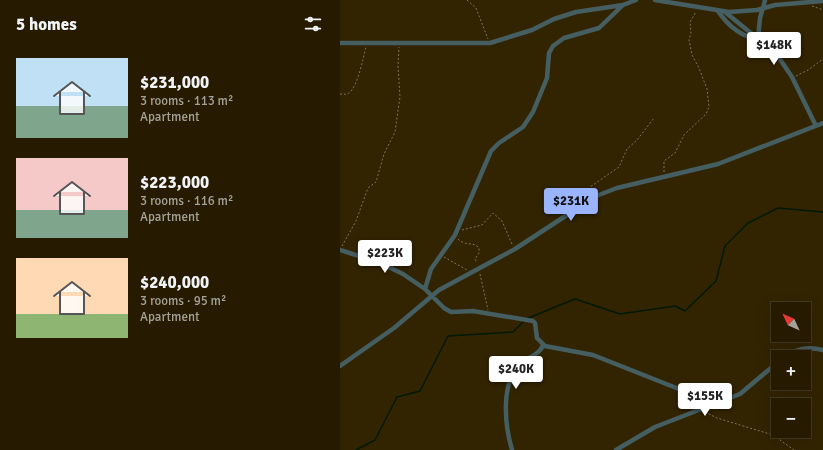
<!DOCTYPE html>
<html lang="en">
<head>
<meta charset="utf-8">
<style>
	body { margin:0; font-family:Signika,sans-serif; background:#32280f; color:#f1f3f6; height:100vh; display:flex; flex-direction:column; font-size:15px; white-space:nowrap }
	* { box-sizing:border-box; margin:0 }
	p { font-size:13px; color:#a4a199 }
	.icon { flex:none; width:22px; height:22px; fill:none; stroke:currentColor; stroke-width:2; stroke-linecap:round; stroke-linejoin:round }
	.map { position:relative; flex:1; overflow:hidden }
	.details { display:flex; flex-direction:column; background:#261b00; width:340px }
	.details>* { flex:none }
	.needle { width:26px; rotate:314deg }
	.tools { position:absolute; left:431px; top:302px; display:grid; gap:8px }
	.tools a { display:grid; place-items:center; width:40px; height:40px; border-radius:0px; background:#261b00; box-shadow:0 4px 16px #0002,0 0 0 1px #423922; font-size:20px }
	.price { position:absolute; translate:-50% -34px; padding:0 9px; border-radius:4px; background:#fff; color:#222; font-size:13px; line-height:26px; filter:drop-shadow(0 1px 2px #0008) }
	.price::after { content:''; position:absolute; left:50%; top:24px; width:12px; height:9px; margin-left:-6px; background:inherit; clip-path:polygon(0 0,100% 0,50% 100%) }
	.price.active { background:#9ab5fd; color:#111 }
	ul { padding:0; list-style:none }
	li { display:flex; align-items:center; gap:12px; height:100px; padding:0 16px }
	li span { display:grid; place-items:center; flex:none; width:112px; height:80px; border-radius:0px; color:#555 }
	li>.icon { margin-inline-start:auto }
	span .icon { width:48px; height:48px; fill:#fffc; stroke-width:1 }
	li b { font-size:17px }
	h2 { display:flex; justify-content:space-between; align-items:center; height:48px; padding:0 16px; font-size:17px }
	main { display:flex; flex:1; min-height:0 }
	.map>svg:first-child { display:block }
</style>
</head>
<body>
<main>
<section class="details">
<h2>5 homes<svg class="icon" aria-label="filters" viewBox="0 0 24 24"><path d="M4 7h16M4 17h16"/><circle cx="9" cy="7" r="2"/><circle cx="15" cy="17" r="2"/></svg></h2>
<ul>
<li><span style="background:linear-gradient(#bfe0f5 60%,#7fa58c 0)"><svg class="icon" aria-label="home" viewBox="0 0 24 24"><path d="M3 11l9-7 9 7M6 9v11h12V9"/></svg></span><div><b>$231,000</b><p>3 rooms · 113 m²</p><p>Apartment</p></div></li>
<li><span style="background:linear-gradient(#f6c9c9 65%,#7fa58c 0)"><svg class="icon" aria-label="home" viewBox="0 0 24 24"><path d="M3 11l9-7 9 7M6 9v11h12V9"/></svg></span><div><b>$223,000</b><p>3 rooms · 116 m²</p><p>Apartment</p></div></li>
<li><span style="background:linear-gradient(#ffd9b3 70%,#8fb573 0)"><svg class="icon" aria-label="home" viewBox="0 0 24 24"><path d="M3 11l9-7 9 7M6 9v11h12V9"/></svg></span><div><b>$240,000</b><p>3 rooms · 95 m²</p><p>Apartment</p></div></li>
</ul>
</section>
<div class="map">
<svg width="483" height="450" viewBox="0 0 483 450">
	<rect width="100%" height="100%" fill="#322400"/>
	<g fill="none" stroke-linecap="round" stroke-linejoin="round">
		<!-- stream -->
		<path stroke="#011906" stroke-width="1.5" d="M186 319 235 299 280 314 335 306 345 311 376 281 385 246 408 223 438 208 483 212
			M16 450 35 440 57 397 80 391 108 336 173 332 183 322"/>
		<!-- path -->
		<path stroke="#817455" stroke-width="1" stroke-dasharray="2 2" stroke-linecap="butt" d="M127 0 136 8 148 39
			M472 6 483 10
			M456 76 468 70 483 59
			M0 94C3 94 6 95 9 93 18 86 23 58 26 47
			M324 172V161L335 153 344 135 366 114 369 107 367 89 359 68 352 55 349 40 351 33 350 22 356 12
			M250 194V187L279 167 287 149 297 140 314 118
			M122 230 142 225 153 213 162 221 172 244
			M118 239C126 247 133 241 139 248V253L135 259 137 263
			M2 246 16 221 28 188 36 182 44 154 55 132 60 97 58 66 59 47
			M104 257 127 270
			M140 274 148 310
			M365 412 377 418 433 435 454 450"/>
		<!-- minor -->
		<path stroke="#455e62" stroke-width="4.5" d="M315 0 389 12 417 10 435 5 483 1
			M423 8 425 0
			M378 11C388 26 402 37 420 40
			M385 12 417 38 431 46 452 77 476 126
			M418 39 420 18 423 8
			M0 43H150L192 30 214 19 236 12 283 5 296 0
			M0 250 38 262 63 274 85 289 104 308 111 312 133 311 193 321 195 323 197 338 205 346 253 355 344 391 382 402
			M85 289 91 269 115 235 151 151 159 143 183 127 193 112 207 78 209 53 213 46 224 38 259 28 283 5
			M443 357C457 349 467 346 483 350
			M0 366 54 328 99 290 175 249 256 196 277 188 378 164 483 123
			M172 450C165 426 160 384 180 364 187 357 200 355 203 345
			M276 450 315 427 400 394 438 362"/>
	</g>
</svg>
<div class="tools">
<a><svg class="needle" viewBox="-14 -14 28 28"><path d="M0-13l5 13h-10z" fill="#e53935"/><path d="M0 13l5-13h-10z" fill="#a4a199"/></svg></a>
<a>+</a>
<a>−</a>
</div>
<b class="price" style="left:434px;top:66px">$148K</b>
<b class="price active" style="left:231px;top:222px">$231K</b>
<b class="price" style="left:45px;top:274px">$223K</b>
<b class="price" style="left:176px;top:390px">$240K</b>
<b class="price" style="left:365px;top:417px">$155K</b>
</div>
</main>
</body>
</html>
